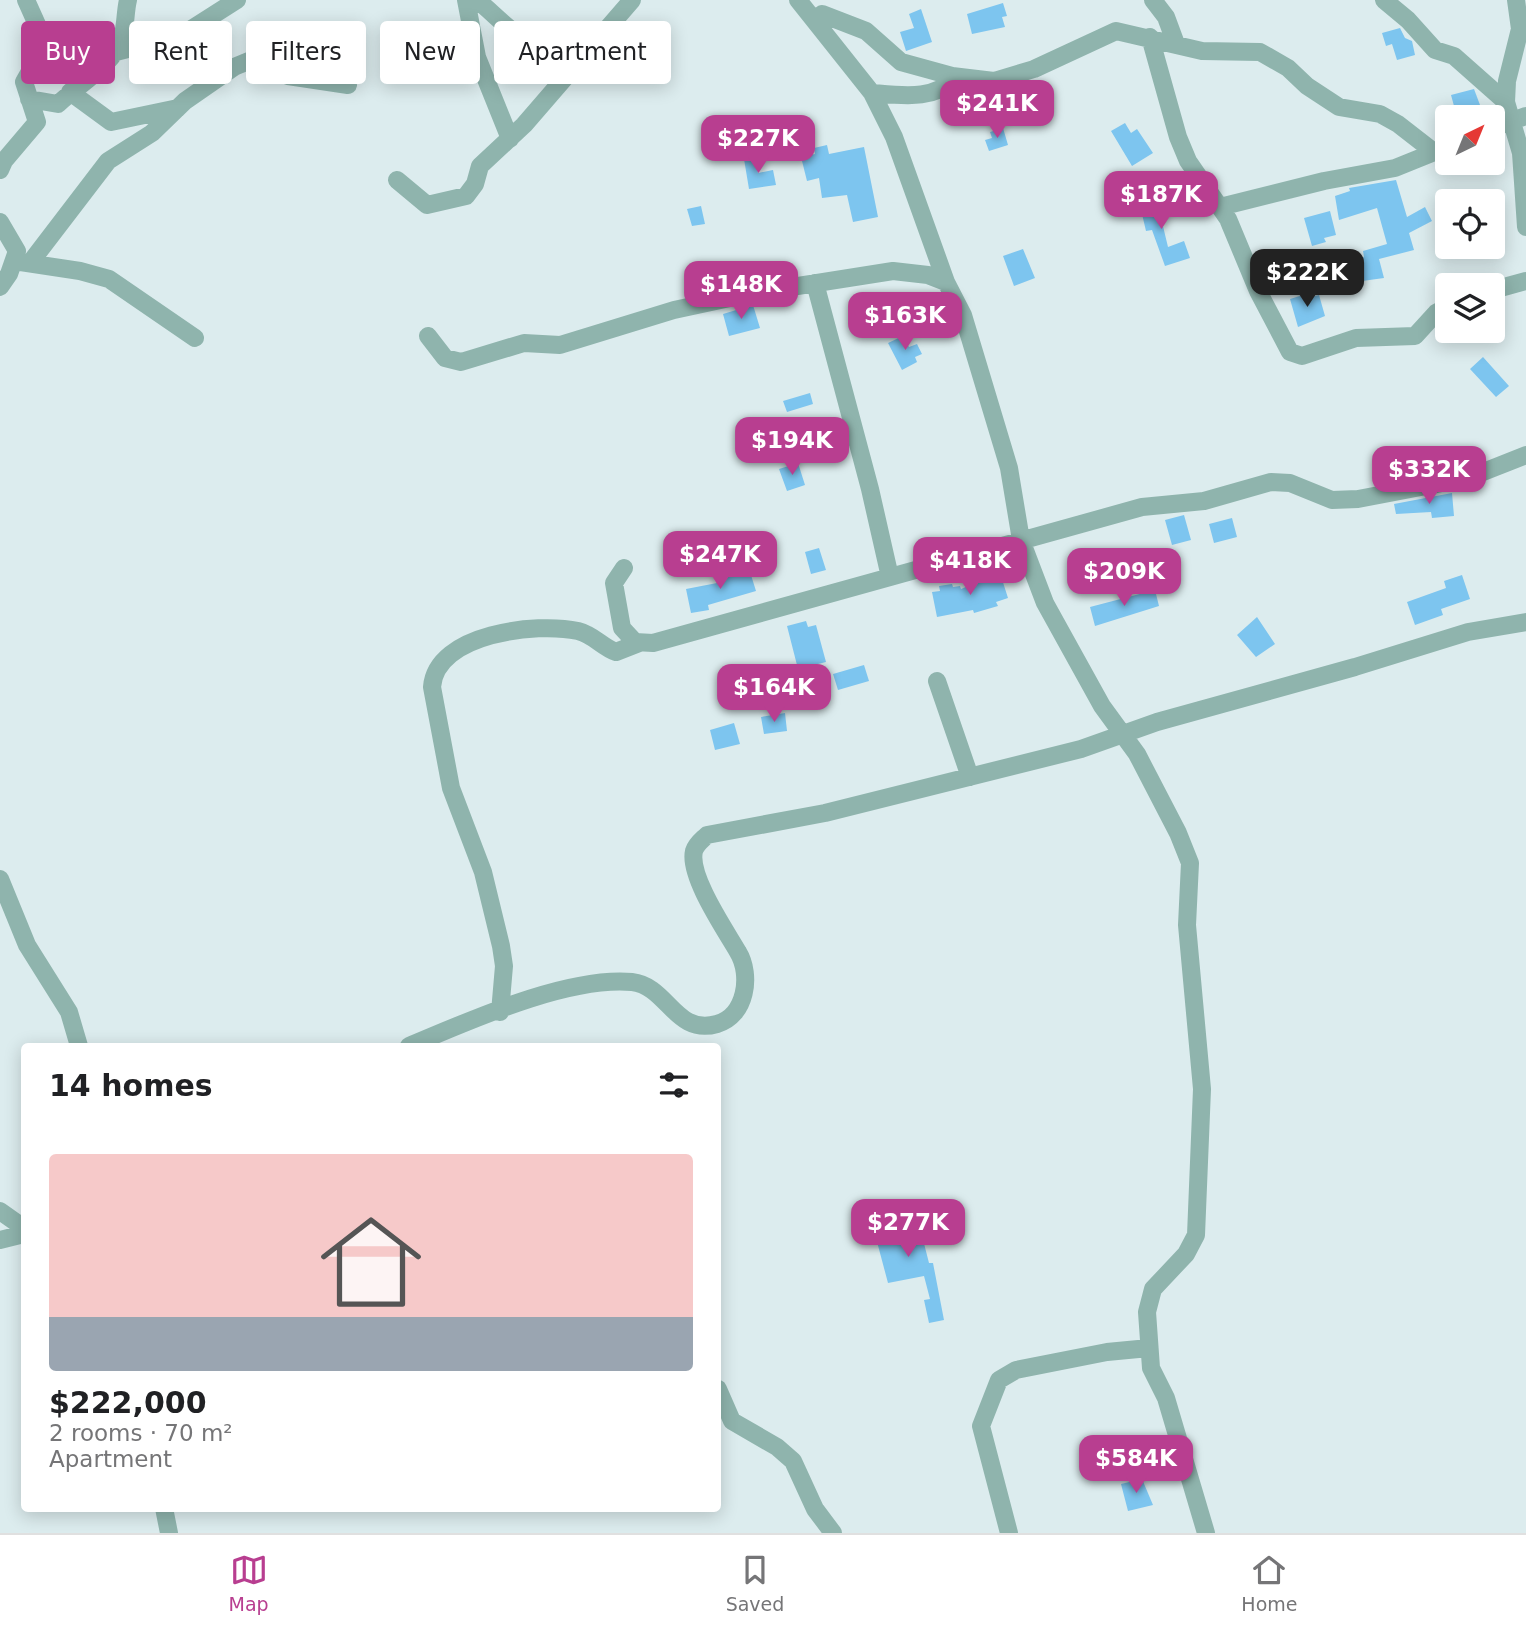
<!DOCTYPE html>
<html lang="en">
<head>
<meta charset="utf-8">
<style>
	body { margin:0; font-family:"DejaVu Sans",sans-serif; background:#f6f6f6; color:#202124; height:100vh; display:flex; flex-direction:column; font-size:26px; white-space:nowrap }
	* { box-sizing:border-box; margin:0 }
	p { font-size:23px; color:#757577 }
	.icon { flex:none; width:38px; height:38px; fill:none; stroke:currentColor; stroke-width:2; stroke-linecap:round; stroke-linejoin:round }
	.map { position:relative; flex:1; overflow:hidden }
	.side { position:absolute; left:21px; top:1043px; width:700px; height:469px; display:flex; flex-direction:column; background:#fff; border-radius:7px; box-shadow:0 4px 18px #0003 }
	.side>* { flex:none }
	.guide { position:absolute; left:21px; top:21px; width:700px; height:63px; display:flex; gap:14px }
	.needle { width:46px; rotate:43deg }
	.fabs { position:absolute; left:1435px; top:105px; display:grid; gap:14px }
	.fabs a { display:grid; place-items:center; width:70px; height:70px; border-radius:7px; background:#fff; box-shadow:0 4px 18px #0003; font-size:35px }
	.price { position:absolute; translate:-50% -60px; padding:0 16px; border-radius:14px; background:#b83e90; color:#fff; font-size:23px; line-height:46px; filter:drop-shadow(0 2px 4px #0008) }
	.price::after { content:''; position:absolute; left:50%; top:42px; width:21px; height:16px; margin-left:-10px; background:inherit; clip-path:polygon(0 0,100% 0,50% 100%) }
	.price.current { background:#222; color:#fff }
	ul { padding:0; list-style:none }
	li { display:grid; align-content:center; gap:14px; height:371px; padding:0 28px }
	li+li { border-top:2px solid #e0e0e0 }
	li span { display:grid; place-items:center; height:217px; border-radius:7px; color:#555 }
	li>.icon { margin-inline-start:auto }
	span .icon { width:126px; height:126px; fill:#fffc; stroke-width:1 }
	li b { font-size:30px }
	h2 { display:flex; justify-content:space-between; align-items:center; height:84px; padding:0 28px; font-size:30px }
	.chip { padding:0 24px; border-radius:7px; background:#fff; box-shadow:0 4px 18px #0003; font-size:24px; line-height:63px }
	.chip.current { background:#b83e90; color:#fff }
	.tabs { display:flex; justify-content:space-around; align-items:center; height:98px; border-top:2px solid #e0e0e0; background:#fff; font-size:19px; color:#757577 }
	.tabs a { display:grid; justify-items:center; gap:4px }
	.tabs .current { color:#b83e90 }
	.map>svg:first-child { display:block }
</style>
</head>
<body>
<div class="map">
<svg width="1526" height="1533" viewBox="0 0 1526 1533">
	<rect width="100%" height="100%" fill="#dcecee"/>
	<!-- building -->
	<path fill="#7dc5ef" d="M1003 3 1007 16 1002 17 1005 27 972 34 967 14Z
		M921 9 932 42 906 51 900 32 914 28 909 14Z
		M1400 28 1405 38 1412 41 1415 55 1397 60 1392 44 1386 46 1382 33Z
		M1474 89 1483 113 1457 117 1451 95Z
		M1125 123 1131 133 1137 129 1153 153 1132 166 1111 131Z
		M1003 128 1008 145 989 151 985 140 992 138 990 132Z
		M827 145 829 154 864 147 878 217 853 222 847 195 822 198 819 178 807 181 801 157 815 154 814 148Z
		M756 157 758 173 773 170 776 185 749 189 744 159Z
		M1396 180 1407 217 1425 207 1432 221 1409 233 1414 250 1379 259 1384 278 1355 282 1349 261 1364 257 1363 251 1387 244 1377 208 1339 220 1335 196 1350 191 1349 188Z
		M1155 193 1168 247 1184 241 1190 258 1165 266 1152 230 1146 231 1138 197Z
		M701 206 705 224 692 226 687 209Z
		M1330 211 1336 235 1324 238 1326 242 1312 246 1304 218Z
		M1023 249 1035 278 1014 286 1003 256Z
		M1303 295 1304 299 1319 295 1325 316 1298 327 1290 299Z
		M753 305 760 328 729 336 723 314Z
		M862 307 865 314 873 311 877 322 857 329 851 311Z
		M903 336 909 347 917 344 922 354 915 357 917 362 902 370 888 343Z
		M1483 357 1509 386 1496 397 1470 369Z
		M810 393 813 404 787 412 783 401Z
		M798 463 805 485 787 491 779 469Z
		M1452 493 1454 516 1432 518 1431 512 1396 514 1394 504Z
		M1184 515 1191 540 1172 545 1165 520Z
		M1232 518 1237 537 1214 543 1209 524Z
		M819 548 826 570 811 574 805 552Z
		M744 570 746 577 751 575 756 591 708 605 709 610 691 613 686 589 717 583 716 578Z
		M1000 573 1008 598 996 602 998 606 974 613 973 610 937 617 932 592 940 591 939 586 952 584 953 587 960 586 961 589Z
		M1462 575 1470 599 1441 609 1443 615 1415 625 1407 602 1446 588 1444 581Z
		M1155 590 1159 606 1095 626 1090 607Z
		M1257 617 1275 644 1256 657 1237 635Z
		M806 621 808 627 816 625 826 662 798 669 787 626Z
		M864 665 869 681 838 690 833 674Z
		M785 713 787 731 764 734 761 717Z
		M734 723 740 744 715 750 710 730Z
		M917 1216 929 1263H933L944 1320 929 1323 924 1300 930 1299 924 1276 888 1283 872 1223Z
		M1142 1479 1153 1505 1128 1511 1121 1484Z"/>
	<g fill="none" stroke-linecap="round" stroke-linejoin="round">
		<!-- street -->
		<path stroke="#8fb4ad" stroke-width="18" d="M466 0 477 57 510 139
			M477 0C501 19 532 58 566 52 576 50 586 42 595 38
			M798 0 872 93 894 137 946 282 963 315 1009 468 1021 540 1045 603 1102 706 1137 754 1178 833 1190 863 1187 925 1202 1089 1196 1235 1186 1254 1153 1289 1147 1312 1151 1368 1166 1398 1206 1533
			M1153 0 1166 17 1176 44
			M1384 0 1408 20 1435 50 1454 56 1506 102
			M1516 0 1520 29 1507 81 1506 102 1521 153 1526 227
			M822 14 866 31 901 62 952 76 994 81 1034 69 1116 31 1202 51 1260 52 1288 68 1307 86 1339 107 1380 114 1398 124 1434 152
			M1150 37 1178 137 1188 161 1228 219 1258 291 1290 352 1302 356 1356 338 1415 336 1436 313 1447 307
			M116 52 182 35 237 0
			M70 92 111 122 178 108
			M872 93C907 96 932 100 960 77
			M29 99 58 104C79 84 113 66 122 38 126 26 125 12 128 0
			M1493 128 1526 116
			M0 170 4 161 37 122 24 82 41 52 39 29 26 0
			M397 180 427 205 466 196 475 184 480 166 524 125 632 0
			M1220 207 1324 181 1395 168 1447 147
			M0 222 17 251 9 274 0 287
			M14 261 80 271 109 279 195 338
			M30 263 108 161 152 133 185 101 234 67 251 60 259 61 288 76 348 85
			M815 283 870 489 890 577
			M1493 290 1526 281
			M428 336 445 358 461 362 524 343 560 345 674 310 753 293 893 271 928 275 946 282
			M624 568 614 583 622 628 635 642 653 643 1142 507 1204 501 1271 482 1290 483 1332 500 1358 499 1468 478 1526 455
			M937 681 970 777
			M0 879 27 945 69 1012 79 1046
			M500 1012 504 966 501 946 483 872 451 788 432 687C436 633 537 622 578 631 594 635 602 647 616 652L639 643
			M409 1046C469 1021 567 976 632 982 668 986 675 1036 717 1024 746 1016 752 975 738 952 726 931 688 876 694 851 696 844 702 840 707 835L825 813 1081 749 1157 722 1355 667 1468 632 1526 622
			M0 1211 24 1228
			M0 1240 24 1234
			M718 1389 732 1421 777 1447 793 1461 815 1509 833 1533
			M164 1508 169 1533
			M1009 1533 981 1426 999 1380 1016 1370 1107 1352 1149 1348"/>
	</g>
</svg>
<div class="fabs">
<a><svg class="needle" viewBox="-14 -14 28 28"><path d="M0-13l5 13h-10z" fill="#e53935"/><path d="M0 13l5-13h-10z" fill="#757577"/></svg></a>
<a><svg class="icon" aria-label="locate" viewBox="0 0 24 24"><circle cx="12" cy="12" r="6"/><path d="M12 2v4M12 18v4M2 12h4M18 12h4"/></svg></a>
<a><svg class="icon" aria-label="layers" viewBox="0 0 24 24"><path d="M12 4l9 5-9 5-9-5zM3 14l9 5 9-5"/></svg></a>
</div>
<b class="price" style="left:997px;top:140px">$241K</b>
<b class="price" style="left:758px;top:175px">$227K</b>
<b class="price" style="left:1161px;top:231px">$187K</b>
<b class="price current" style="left:1307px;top:309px">$222K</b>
<b class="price" style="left:741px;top:321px">$148K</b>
<b class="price" style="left:905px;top:352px">$163K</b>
<b class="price" style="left:792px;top:477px">$194K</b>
<b class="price" style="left:1429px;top:506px">$332K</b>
<b class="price" style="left:720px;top:591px">$247K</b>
<b class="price" style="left:970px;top:597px">$418K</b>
<b class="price" style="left:1124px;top:608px">$209K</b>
<b class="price" style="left:774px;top:724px">$164K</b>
<b class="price" style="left:908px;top:1259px">$277K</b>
<b class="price" style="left:1136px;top:1495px">$584K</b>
<div class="guide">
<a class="chip current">Buy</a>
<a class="chip">Rent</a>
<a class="chip">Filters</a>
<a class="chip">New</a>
<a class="chip">Apartment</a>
</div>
<section class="side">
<h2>14 homes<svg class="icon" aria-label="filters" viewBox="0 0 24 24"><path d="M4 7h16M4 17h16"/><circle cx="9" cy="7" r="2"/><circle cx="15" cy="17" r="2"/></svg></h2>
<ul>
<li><span style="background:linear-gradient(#f6c9c9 75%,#9aa5b1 0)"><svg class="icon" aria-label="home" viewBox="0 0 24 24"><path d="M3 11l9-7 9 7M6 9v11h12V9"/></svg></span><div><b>$222,000</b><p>2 rooms · 70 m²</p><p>Apartment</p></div></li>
</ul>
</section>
</div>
<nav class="tabs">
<a class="current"><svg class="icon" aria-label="map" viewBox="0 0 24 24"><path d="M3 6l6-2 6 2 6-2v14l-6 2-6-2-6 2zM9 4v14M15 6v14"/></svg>Map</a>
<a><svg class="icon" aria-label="saved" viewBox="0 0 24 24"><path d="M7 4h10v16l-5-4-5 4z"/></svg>Saved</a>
<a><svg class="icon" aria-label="home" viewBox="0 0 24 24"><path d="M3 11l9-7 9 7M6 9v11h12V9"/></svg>Home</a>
</nav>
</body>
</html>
